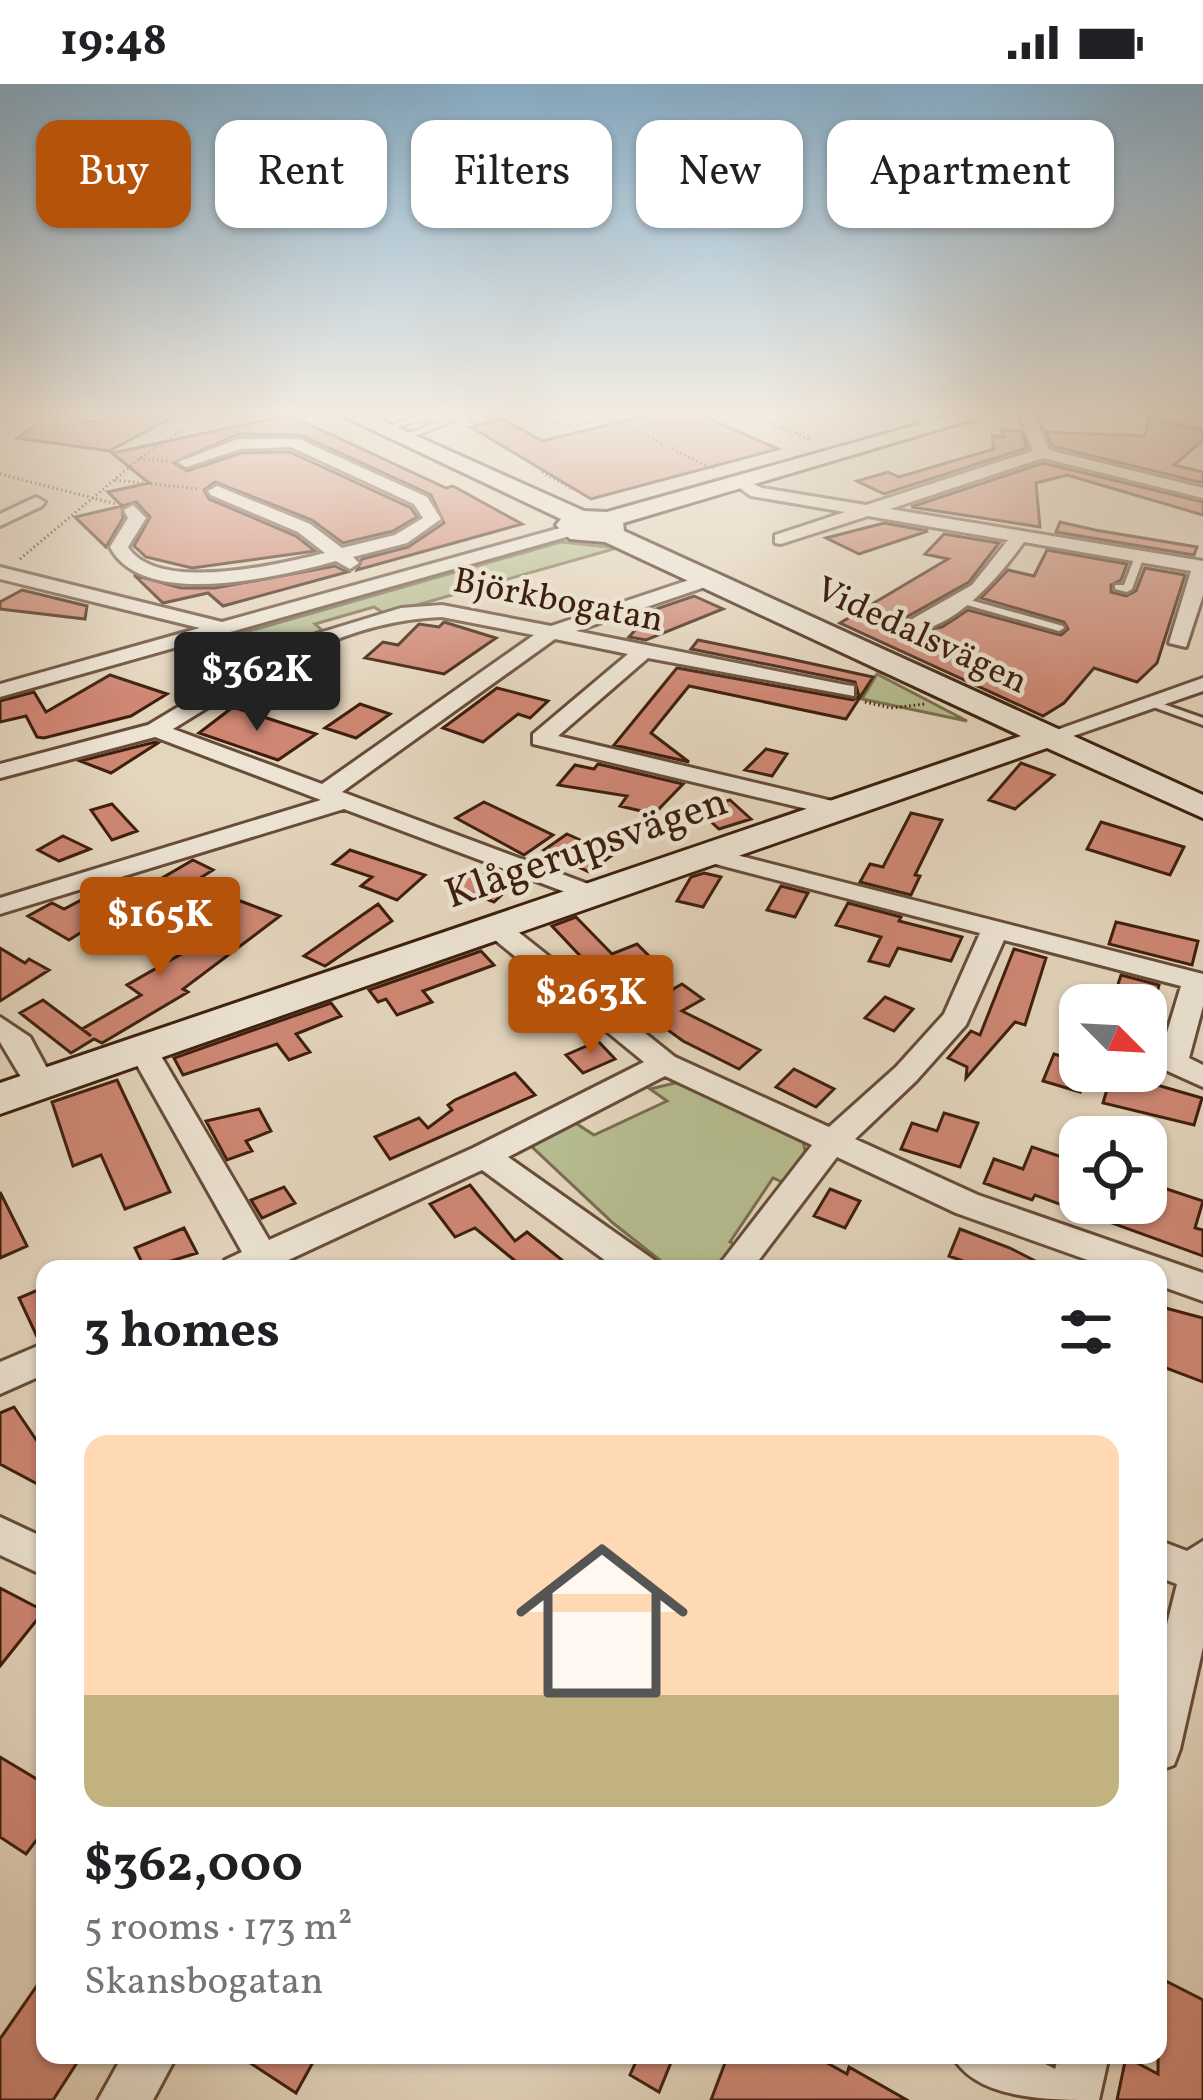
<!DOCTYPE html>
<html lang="en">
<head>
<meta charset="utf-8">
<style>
	body { margin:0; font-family:Vollkorn,serif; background:#f2f2f2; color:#202124; height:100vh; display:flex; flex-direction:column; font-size:45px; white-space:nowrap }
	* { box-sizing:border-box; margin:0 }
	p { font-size:39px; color:#757577 }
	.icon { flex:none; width:66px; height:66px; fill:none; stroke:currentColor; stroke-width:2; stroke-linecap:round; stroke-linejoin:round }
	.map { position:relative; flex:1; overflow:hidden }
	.side { position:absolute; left:36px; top:1176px; width:1131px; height:804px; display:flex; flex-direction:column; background:#fff; border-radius:24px; box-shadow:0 3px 9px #0004 }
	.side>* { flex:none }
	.top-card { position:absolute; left:36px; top:36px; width:1131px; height:108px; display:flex; gap:24px }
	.needle { width:78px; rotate:114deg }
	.tools { position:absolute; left:1059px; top:900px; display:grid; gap:24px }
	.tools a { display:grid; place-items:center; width:108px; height:108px; border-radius:24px; background:#fff; box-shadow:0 3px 9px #0004; font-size:60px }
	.price { position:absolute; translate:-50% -102px; padding:0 27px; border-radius:12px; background:#b45309; color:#fff; font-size:39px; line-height:78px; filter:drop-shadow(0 3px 6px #0008) }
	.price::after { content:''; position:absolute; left:50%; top:72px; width:36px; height:27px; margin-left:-18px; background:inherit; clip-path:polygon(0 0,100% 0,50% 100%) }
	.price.active { background:#222; color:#fff }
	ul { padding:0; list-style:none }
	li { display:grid; align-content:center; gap:24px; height:636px; padding:0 48px }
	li+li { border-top:3px solid #e0e0e0 }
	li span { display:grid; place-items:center; height:372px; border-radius:24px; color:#555 }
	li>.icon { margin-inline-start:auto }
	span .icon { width:216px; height:216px; fill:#fffc; stroke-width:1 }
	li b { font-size:51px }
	h2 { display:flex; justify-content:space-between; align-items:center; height:144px; padding:0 48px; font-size:51px }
	.pill { padding:0 42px; border-radius:24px; background:#fff; box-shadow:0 3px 9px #0004; font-size:42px; line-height:108px }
	.pill.active { background:#b45309; color:#fff }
	.status { display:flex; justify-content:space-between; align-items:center; height:84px; padding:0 60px; background:#fff; direction:ltr }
	.status svg { height:33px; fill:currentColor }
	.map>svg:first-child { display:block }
</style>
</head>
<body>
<div class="status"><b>19:48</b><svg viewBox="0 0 49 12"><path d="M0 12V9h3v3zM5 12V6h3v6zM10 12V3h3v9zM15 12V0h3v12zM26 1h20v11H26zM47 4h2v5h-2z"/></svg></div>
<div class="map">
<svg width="1203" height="2016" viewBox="0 0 1203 2016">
	<rect width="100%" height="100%" fill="#e4d5bd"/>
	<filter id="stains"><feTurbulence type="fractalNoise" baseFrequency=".00167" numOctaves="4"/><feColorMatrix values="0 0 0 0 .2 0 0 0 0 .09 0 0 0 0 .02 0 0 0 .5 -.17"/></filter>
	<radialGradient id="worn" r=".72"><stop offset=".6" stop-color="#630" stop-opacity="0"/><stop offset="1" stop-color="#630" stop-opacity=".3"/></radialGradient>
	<!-- green -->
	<path fill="#b6bd90" stroke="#7a6e4e" stroke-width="3" d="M561 458 617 464 385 530 374 523 315 540 324 548 284 562 235 551Z
		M877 590 967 637 862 615Z
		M683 997 803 1056 806 1072 789 1101 773 1094 730 1158 743 1164 726 1185H671L613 1139 530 1061 574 1038 594 1051 667 1017 650 1005Z"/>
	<!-- building -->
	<path fill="#cf8774" stroke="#3d1f0d" stroke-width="3" d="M115 329H181L109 367 17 354 48 333 96 338Z
		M657 329H696L778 365 591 415 471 343 503 335 542 357Z
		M1150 329 1157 336 1203 347V356L1174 381 1203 388V399L1052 362 1046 348 1145 352Z
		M289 331 446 404 453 402 522 440 357 486 362 475 408 463 444 439 431 411 301 351 238 350 174 379 187 387 241 369 290 368 411 424 417 433 393 447 343 459 312 436 215 398 204 406 209 415 296 452 315 467 192 484 146 473 134 462 150 433 136 418 122 422 108 408 149 399 112 369Z
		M1002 346 1021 347 1027 364 884 410 857 397 888 388 899 393 994 365 992 352 1004 353Z
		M1043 379 1203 418V431L1067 391 1036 399 1040 443 911 423Z
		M122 422 123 434 106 463 75 433Z
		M1060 438 1095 446 1197 463 1194 471 1056 448Z
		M884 439 928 447 859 470 826 454Z
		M944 450 999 459 969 498 905 534 904 549 942 543 968 526 1061 551 1068 545 1064 538 981 514 1008 486 1034 492 1047 466 1127 480 1121 496 1111 501V508L1126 512 1136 507 1145 484 1185 491 1157 579 1137 598 1094 584 1064 619 1043 632 840 539 948 475 925 470Z
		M335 482 347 488 223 522 208 509 163 519 134 491 181 504H215Z
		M22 506 87 522 85 535 0 525V518Z
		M694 512 723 525 646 556 629 553 653 526Z
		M444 538 496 554 444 590 365 574 383 558 398 561 419 540 439 543Z
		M698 556 781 573 873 593 846 635 689 602 651 649 689 678 614 661 677 584 853 616 859 612 855 598 691 565Z
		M237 566 255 571 203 603 186 597Z
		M289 582 312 589 261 622 233 613Z
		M110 591 167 610 131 632 44 654 37 653 26 632 0 638V617L34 608 46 628Z
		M497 604 548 617 530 634 518 630 483 658 443 644Z
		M360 620 390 630 356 654 325 644Z
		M233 623 316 650 278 676 199 649Z
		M158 659 111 689 80 677 155 658Z
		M766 665 787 670 772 692 745 686Z
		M1021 679 1054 691 1015 725 989 716Z
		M598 680 683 700 654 730 620 722 627 712 558 701 575 681 594 685Z
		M730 716 751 735 719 745 698 726Z
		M484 718 553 751 524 771 456 734Z
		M112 720 137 747 112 756 91 726Z
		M911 729 942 736 915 791 920 792 911 811 860 798 870 780 883 783Z
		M1101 738 1184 763 1170 791 1087 765Z
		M567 750 587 759 598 752 622 764 589 788 544 766Z
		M63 752 90 765 59 777 38 766Z
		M350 766 425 791 397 816 361 802 372 793 333 780Z
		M193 776 213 786 170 813 150 801Z
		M472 787 511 802 494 818 454 803Z
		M704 789 721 793 703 823 677 817 691 793Z
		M110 801 149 824 127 837 112 829 69 856 28 832 52 819 64 825Z
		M781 802 808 809 795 833 767 826Z
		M235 815 280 832 183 905 188 908 102 959 94 955 71 969 20 929 43 916 91 952 82 945 141 911 127 901 181 870 175 867 218 839 209 835Z
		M848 819 901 833 899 837 962 853 951 877 898 864 889 882 869 877 881 853 836 841Z
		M378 820 392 837 325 882 304 872Z
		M576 833 612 870 637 860 653 876 603 896 552 842Z
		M1116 838 1198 857 1192 881 1109 860Z
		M0 864 25 879 29 875 49 886 0 917Z
		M1014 865 1046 874 1025 941 1015 938 966 994 967 983 948 974 971 947 980 951Z
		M481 867 494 881 423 907 432 918 397 931 386 915 378 918 369 906Z
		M1121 891 1159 901 1153 923 1114 913Z
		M682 900 703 915 682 927 760 966 739 985 683 957 639 925Z
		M885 913 913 925 894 947 865 934Z
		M331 919 341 932 296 950 310 968 289 976 277 960 183 991 174 974Z
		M598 957 615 975 583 989 566 971Z
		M1054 970 1080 978V1008L1043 997Z
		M794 985 834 1005 816 1023 776 1003Z
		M1112 988 1202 1014 1194 1041 1103 1019Z
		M515 989 535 1011 390 1075 375 1053 419 1034 428 1044 452 1026 448 1021 455 1016Z
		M117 996 170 1108 125 1125 101 1071 73 1082 52 1018Z
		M259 1025 271 1047 246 1057 252 1067 227 1076 206 1037Z
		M944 1029 978 1039 960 1083 901 1065 912 1039 937 1047Z
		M1032 1063 1080 1079V1119H1146V1098L1203 1117 1195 1144 1203 1146V1172L1035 1111 1032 1116 984 1099 994 1075 1023 1085Z
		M470 1101 515 1157 527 1148 573 1185H525L475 1144 455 1153 430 1120Z
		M284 1103 295 1119 262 1134 251 1116Z
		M830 1105 860 1117 845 1144 814 1132Z
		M0 1108 27 1162 0 1174Z
		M184 1144 197 1169 145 1185 135 1164Z
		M960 1145 1010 1164 1051 1185H985L949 1172Z
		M45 1203V1255L39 1257 19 1214Z
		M1158 1222 1203 1234V1298L1158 1281Z
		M14 1323 45 1369V1404L0 1380V1329Z
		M0 1504 44 1527 0 1582Z
		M0 1673 45 1700V1745L26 1770 0 1753Z
		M45 1890V1971H82L53 2016H0V1955Z
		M1158 1893 1203 1916V2016H1117L1126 1973 1158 1990Z
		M238 1971H317L296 2009Z
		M639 1971H674L659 2008 630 1991Z
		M728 1971H813L847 1990 849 1983 907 2016H711Z"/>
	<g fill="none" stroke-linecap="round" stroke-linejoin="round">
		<defs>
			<path id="lane" d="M188 329H197L198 330 194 332Z
				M426 330 456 336 404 356 400 354 401 352 442 337 426 334 384 347 380 345Z
				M1136 470 1144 472 1132 505 1127 508 1115 505V501H1124Z
				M963 514 1063 542 1064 544 1059 547 960 519 958 517Z
				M1149 615 1203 634V641L1145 620 1144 618Z"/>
			<path id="street" d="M903 329H923L947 341 933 344Z
				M1019 329H1034L1049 366 1203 404V414L1043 374 890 425 1203 477V511L1186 563 1169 559 1191 487 1024 458C1001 490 951 551 907 546V538L972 501 1008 456 868 432 781 460 775 459V451L845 428 751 412 731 398 739 393 762 404 866 421 1033 367Z
				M1155 329 1203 333V343L1158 332Z
				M238 355H299L427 413 441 435 407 459 353 473 359 479 350 485 336 477C282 492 143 527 110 463L128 434 124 426 133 421 146 434 128 463C158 510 281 480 325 469L298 448 211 411 208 407 217 402 310 440 342 464 395 451 423 434 414 420 291 363 240 365 186 383 178 378Z
				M36 413 45 418 42 422 0 442V430Z
				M571 441 577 442V450L0 613V600L200 544 0 495V483L222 538Z
				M707 490 714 492V500L576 547 846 601 854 602V612L648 574 558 652 845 720V730L837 732 533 660V650L628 570 555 555 342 708 607 807 611 812 607 817H589L344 725 0 830V814L321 716 155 653 0 694V680L148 641 283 560 401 524 442 521 551 542ZM442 533 534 551 322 700 173 645C257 593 341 536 442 533Z
				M1203 594V607L1053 659H1037L1034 654Z
				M713 765 1203 890V922L1189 974 1203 981V1003L1163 985 1158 978 1181 902 1004 856 966 941 916 997 855 1055 978 1111 1203 1189V1217L1158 1201V1185H1113L956 1129 837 1073 752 1185H716L812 1061 665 992 508 1073 654 1176 659 1185H617L482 1086 269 1185H220L225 1176 242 1168 129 967 134 960H154L269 1156 473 1064 644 978 489 851 485 845 489 839H507L675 973 829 1043 896 983 944 930 980 849 704 777 701 772Z
				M0 933 30 953 56 1001 52 1008H30L0 958Z
				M45 1259V1290L0 1310V1278Z
				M0 1433 45 1454V1492L0 1471Z
				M1158 1456 1187 1467 1203 1457V1563L1180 1665 1174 1681 1158 1687V1576L1177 1500 1158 1493Z
				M123 1971H177L153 2016H98Z
				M952 1971H1028L1055 1985 1059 1971H1109L1099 2016C1049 2016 975 2016 952 1971Z"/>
			<path id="secondary" d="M337 329H365L584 427 607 428 960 329H994L623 439 624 447 1203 711V734L1047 664 0 1030V999L1021 652 605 458 570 455 556 441 561 435Z"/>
		</defs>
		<!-- lane casing -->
		<use href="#lane" stroke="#674c39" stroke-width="6"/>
		<!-- street casing -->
		<use href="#street" stroke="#674c39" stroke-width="6"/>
		<!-- secondary casing -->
		<use href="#secondary" stroke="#3d1f0d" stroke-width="6"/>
		<!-- path -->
		<path stroke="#3d1f0d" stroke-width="3" stroke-dasharray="1.5 3" stroke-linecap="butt" d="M311 329 327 336
			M529 329 570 342 613 335 663 360
			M745 329 812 356
			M0 338 27 329
			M470 339 513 329
			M672 365 713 385
			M139 375 169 377
			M542 388 574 406
			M0 390 116 420
			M115 396 199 405
			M20 475 139 375 185 344
			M865 618 891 624 925 620"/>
		<!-- lane -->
		<use href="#lane" fill="#ede4d4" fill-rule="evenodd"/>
		<!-- street -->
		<use href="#street" fill="#ede4d4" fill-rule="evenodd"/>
		<!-- secondary -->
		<use href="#secondary" fill="#ede4d4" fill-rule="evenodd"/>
	</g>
	<!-- sky -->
	<linearGradient id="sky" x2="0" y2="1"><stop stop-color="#88b5d5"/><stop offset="0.54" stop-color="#f3ece1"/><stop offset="1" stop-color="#f3ece1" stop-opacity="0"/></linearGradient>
	<rect width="1203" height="611" fill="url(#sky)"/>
	<g text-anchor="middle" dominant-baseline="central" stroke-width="9" stroke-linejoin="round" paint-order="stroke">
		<!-- far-street labels -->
		<g font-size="36" fill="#3d1f0d" stroke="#ede4d4">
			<text transform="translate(558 518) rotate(11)">Björkbogatan</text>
			<text transform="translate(921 553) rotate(25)">Videdalsvägen</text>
		</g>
		<!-- street labels -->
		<g font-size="42" fill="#3d1f0d" stroke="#ede4d4">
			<text transform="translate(587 766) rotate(-19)">Klågerupsvägen</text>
		</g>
	</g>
	<rect width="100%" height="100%" filter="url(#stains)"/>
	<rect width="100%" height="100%" fill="url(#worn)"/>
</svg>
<div class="tools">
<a><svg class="needle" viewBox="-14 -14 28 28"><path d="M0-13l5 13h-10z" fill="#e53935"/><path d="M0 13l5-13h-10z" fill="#757577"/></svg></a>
<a><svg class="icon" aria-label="locate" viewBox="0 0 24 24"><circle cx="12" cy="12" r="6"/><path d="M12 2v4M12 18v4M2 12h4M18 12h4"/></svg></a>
</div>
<b class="price active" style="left:257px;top:650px">$362K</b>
<b class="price" style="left:160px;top:895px">$165K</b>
<b class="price" style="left:591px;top:973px">$263K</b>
<div class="top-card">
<a class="pill active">Buy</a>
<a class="pill">Rent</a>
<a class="pill">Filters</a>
<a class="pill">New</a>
<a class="pill">Apartment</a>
</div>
<section class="side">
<h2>3 homes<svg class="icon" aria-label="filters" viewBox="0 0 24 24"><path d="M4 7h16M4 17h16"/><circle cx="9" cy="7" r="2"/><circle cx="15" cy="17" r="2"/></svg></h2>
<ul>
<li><span style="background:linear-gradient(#ffd9b3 70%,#c2b280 0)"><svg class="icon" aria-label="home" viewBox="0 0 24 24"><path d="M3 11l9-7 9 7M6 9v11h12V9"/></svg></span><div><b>$362,000</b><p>5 rooms · 173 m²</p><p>Skansbogatan</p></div></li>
</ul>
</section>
</div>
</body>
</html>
